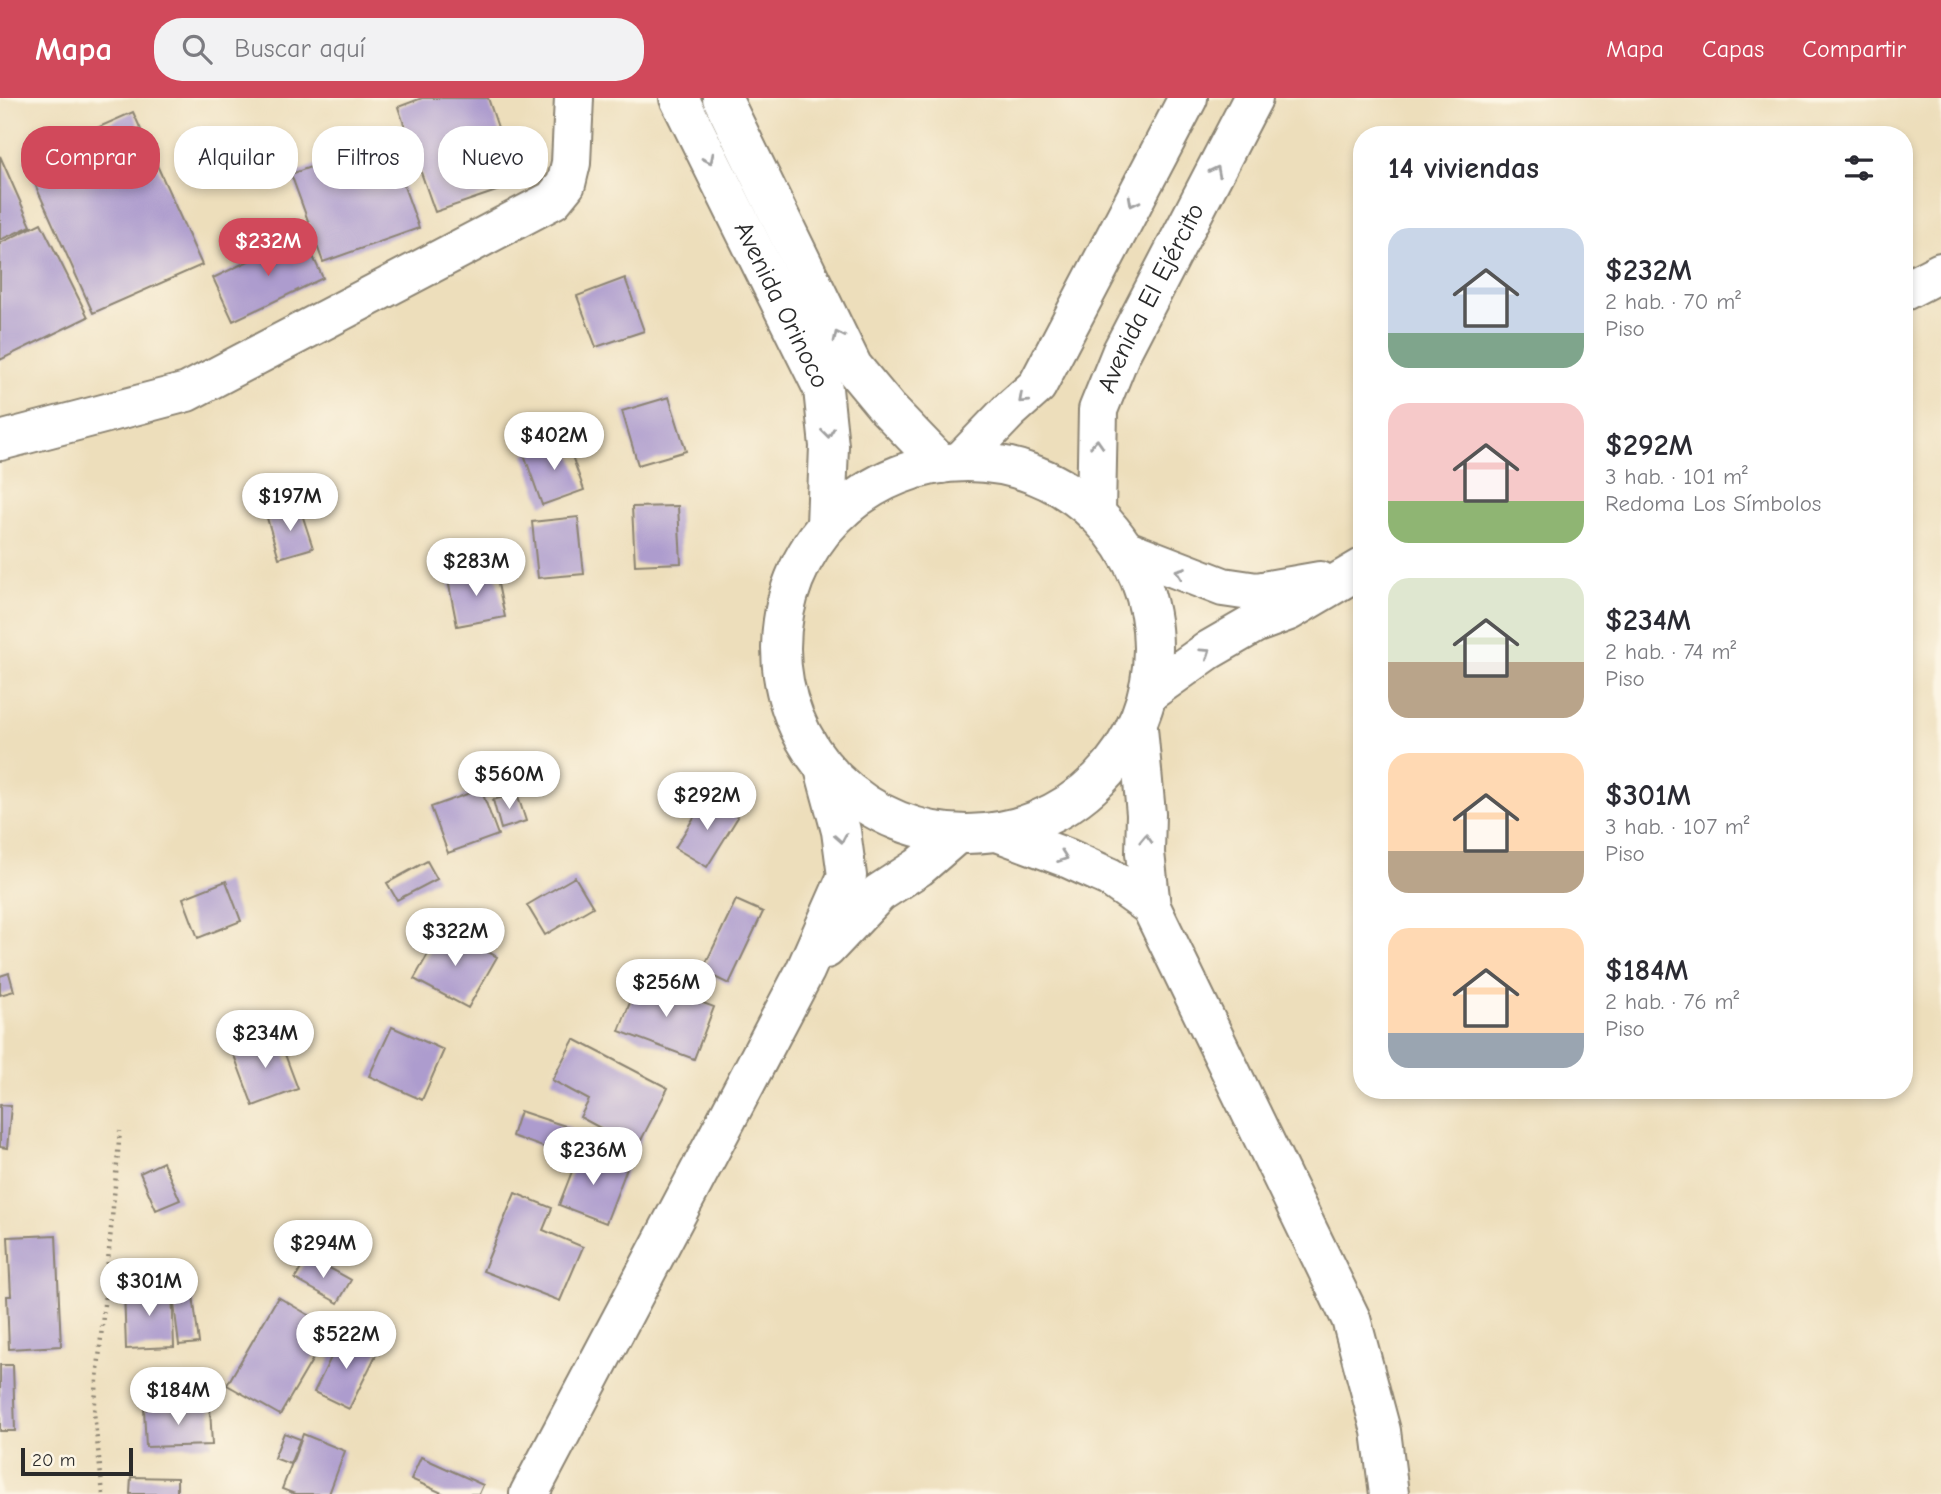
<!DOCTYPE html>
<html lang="es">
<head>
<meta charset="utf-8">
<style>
	body { margin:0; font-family:"Comic Neue",sans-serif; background:#f2f2f3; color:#2b2b33; height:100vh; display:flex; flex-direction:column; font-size:26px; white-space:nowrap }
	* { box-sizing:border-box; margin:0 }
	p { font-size:23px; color:#7c7c81 }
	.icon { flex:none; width:38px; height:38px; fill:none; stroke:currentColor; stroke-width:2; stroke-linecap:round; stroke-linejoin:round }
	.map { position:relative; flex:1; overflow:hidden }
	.panel { position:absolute; left:1353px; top:28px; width:560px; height:973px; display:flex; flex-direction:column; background:#fff; border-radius:28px; box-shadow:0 4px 10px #0003 }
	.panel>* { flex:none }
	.hud { position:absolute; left:21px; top:28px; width:665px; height:63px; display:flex; gap:14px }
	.scale { position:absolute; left:21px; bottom:18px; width:112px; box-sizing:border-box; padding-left:7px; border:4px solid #2b2b2b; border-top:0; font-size:19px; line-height:24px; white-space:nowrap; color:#2b2b2b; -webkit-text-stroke:5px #fcf5e5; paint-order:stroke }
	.price { position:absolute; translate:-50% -60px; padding:0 16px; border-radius:24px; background:#fff; color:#222; font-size:23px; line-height:46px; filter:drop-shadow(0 2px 4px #0008) }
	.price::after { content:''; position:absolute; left:50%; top:42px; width:21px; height:16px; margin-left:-10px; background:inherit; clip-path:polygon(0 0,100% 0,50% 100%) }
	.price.active { background:#d1495b; color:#fff }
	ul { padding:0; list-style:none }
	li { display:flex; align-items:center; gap:21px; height:175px; padding:0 35px }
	li span { display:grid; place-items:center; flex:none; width:196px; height:140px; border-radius:21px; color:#555 }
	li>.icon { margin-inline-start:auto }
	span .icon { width:84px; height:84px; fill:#fffc; stroke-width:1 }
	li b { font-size:30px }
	h2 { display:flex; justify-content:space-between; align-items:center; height:84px; padding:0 35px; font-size:30px }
	.pill { padding:0 24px; border-radius:28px; background:#fff; box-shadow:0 4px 10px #0003; font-size:24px; line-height:63px }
	.pill.active { background:#d1495b; color:#fff }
	header { display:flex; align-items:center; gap:42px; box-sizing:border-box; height:98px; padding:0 35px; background:#d1495b; color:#fff }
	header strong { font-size:33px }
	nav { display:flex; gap:38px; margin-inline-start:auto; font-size:24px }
	.search { width:490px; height:63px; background:#f2f2f3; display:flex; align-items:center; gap:18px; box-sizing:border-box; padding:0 24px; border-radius:28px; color:#7c7c81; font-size:26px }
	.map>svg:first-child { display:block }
</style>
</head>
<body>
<header>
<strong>Mapa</strong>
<div class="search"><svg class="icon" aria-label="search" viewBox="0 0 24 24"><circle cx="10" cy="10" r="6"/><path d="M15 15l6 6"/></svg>Buscar aquí</div>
<nav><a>Mapa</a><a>Capas</a><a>Compartir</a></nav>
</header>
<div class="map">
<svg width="1941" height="1396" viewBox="0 0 1941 1396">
	<rect width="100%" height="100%" fill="#fcf5e5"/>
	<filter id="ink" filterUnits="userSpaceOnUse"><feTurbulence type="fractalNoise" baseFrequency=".0143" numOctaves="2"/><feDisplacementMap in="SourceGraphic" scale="14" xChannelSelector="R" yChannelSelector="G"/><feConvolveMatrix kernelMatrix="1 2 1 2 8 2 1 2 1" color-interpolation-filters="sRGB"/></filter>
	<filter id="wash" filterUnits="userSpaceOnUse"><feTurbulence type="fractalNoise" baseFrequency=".00686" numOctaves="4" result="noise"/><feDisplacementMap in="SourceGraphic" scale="28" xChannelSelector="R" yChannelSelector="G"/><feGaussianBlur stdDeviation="1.57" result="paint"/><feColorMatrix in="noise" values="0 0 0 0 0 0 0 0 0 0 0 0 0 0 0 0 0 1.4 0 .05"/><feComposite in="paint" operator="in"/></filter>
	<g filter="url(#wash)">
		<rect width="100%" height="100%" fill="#eddebb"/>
		<g id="blocks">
			<!-- building -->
			<path fill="#ad9cce" d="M422 0H488L517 86 435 114 398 9Z
				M133 14 202 167 93 215 24 62Z
				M387 41 419 130 323 164 291 76Z
				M0 58 31 128 0 142Z
				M41 125 88 219 0 262V145Z
				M303 137 323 180 233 223 213 180Z
				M625 180 644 233 596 249 577 198Z
				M669 299 686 353 638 367 622 313Z
				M566 341 584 392 542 407 524 356Z
				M678 408 681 465 635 467 632 409Z
				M300 410 313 450 279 460 267 420Z
				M578 419 584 476 538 480 532 424Z
				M495 472 505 519 457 528 448 482Z
				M481 691 498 737 448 755 431 709Z
				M517 695 526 723 501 731 493 702Z
				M706 700 738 719 707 769 675 750Z
				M427 763 437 781 397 802 387 785Z
				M575 779 593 809 545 837 527 807Z
				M226 783 241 823 198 840 183 800Z
				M736 802 763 814 729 886 702 873Z
				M443 829 497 859 468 910 414 881Z
				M9 875 14 893 0 897V878Z
				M639 881 714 909 694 961 619 933Z
				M392 929 444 952 422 1002 369 978Z
				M277 935 298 991 253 1008 232 952Z
				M574 941 668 990 637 1050 580 1019 589 1002 552 982Z
				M0 1007 11 1008 7 1050 0 1049Z
				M520 1013 571 1030 562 1056 512 1038Z
				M580 1053 627 1070 606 1125 559 1107Z
				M163 1064 180 1102 156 1112 140 1075Z
				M515 1095 552 1110 543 1132 583 1149 560 1203 483 1173Z
				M56 1137 61 1248 9 1251 7 1198H11L8 1139Z
				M308 1158 351 1182 338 1205 295 1181Z
				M172 1189 174 1249 126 1251 124 1190Z
				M193 1197 199 1245 179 1247 173 1198Z
				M278 1199 331 1230 280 1317 227 1287Z
				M343 1235 378 1253 349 1311 314 1294Z
				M0 1267H13L15 1333H0Z
				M210 1309 212 1347 146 1349 144 1311Z
				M284 1335 300 1341 290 1366 274 1360Z
				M303 1336 345 1353 329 1396H295L282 1391Z
				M421 1359 483 1387 479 1396H444L411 1381Z
				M131 1379 177 1380V1396H130Z"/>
		</g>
	</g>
	<g filter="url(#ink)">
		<use href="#blocks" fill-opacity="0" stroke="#8c8473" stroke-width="2"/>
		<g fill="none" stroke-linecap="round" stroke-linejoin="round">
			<defs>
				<g id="minor">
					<path id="s1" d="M679 0 823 291 829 348 826 427"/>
					<path d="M722 0 853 269 887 310 941 366"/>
					<path d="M1904 193 1941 174"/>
					<path d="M0 343 187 294 553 102 566 86 571 65 574 0"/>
					<circle cx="967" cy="550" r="186"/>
					<path d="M960 364 1010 312 1037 288 1188 0"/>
					<path id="s2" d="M1096 414 1098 312 1121 255 1253 0"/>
					<path d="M1127 452 1223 489 1257 494 1320 483"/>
					<path d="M1150 594 1209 552 1254 526 1289 513 1362 470"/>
					<path d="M1138 630 1146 716 1145 755 1151 809 1351 1221 1381 1333 1389 1396"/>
					<path d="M1000 735 1067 760 1109 779 1151 809"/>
					<path d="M826 851 879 795 919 769 956 737"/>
					<path d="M529 1396 805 873 847 778 841 733 825 674"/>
				</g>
			</defs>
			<!-- minor casing -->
			<use href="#minor" stroke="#8c8473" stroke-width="42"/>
			<!-- path -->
			<path stroke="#8c8473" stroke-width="4.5" stroke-dasharray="2 5" stroke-linecap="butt" d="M103 1396 94 1315 120 1033"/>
			<!-- minor -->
			<use href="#minor" stroke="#fff" stroke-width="38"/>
		</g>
		<!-- one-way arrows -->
		<defs><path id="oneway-chevron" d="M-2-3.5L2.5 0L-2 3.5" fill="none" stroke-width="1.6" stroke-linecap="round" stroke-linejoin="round" transform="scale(1.75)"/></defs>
		<g stroke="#a0a0a0">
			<use href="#oneway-chevron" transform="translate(709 61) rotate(64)"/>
			<use href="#oneway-chevron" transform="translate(1216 73) rotate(-63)"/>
			<use href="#oneway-chevron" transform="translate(1133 104) rotate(118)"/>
			<use href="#oneway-chevron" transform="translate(838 238) rotate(-116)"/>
			<use href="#oneway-chevron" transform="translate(1023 301) rotate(138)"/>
			<use href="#oneway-chevron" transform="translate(828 335) rotate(83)"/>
			<use href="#oneway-chevron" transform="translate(1097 346) rotate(-87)"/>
			<use href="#oneway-chevron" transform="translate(1180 474) rotate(-159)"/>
			<use href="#oneway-chevron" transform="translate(1206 555) rotate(-34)"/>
			<use href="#oneway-chevron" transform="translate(841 740) rotate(80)"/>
			<use href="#oneway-chevron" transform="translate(1146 741) rotate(-88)"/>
			<use href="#oneway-chevron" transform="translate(1063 759) rotate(20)"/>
		</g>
	</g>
	<g text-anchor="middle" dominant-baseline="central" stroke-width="6" stroke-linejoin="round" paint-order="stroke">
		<!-- street labels -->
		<g font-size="26" fill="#2b2b2b" stroke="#fcf5e5">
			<text stroke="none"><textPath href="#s2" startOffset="226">Avenida El Ejército</textPath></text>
			<text stroke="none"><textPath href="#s1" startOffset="231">Avenida Orinoco</textPath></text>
		</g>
	</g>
</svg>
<div class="scale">20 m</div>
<b class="price active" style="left:268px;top:180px">$232M</b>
<b class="price" style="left:554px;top:374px">$402M</b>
<b class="price" style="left:290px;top:435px">$197M</b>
<b class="price" style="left:476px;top:500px">$283M</b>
<b class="price" style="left:509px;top:713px">$560M</b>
<b class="price" style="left:707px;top:734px">$292M</b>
<b class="price" style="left:455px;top:870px">$322M</b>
<b class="price" style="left:666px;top:921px">$256M</b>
<b class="price" style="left:265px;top:972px">$234M</b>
<b class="price" style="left:593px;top:1089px">$236M</b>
<b class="price" style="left:323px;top:1182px">$294M</b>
<b class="price" style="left:149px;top:1220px">$301M</b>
<b class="price" style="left:346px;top:1273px">$522M</b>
<b class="price" style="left:178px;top:1329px">$184M</b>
<div class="hud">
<a class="pill active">Comprar</a>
<a class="pill">Alquilar</a>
<a class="pill">Filtros</a>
<a class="pill">Nuevo</a>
</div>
<section class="panel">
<h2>14 viviendas<svg class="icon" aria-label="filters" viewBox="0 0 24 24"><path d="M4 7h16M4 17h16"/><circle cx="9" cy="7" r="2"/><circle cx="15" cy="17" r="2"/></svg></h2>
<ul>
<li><span style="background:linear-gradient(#c9d6e8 75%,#7fa58c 0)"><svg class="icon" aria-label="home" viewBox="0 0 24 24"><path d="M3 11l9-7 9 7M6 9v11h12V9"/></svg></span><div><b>$232M</b><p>2 hab. · 70 m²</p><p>Piso</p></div></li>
<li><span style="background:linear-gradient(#f6c9c9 70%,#8fb573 0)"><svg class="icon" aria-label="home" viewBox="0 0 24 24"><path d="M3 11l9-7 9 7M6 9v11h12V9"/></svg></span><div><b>$292M</b><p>3 hab. · 101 m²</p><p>Redoma Los Símbolos</p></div></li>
<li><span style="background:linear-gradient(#dfe7d0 60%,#b9a48a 0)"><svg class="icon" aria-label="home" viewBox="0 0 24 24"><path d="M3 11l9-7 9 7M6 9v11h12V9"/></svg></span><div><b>$234M</b><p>2 hab. · 74 m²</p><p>Piso</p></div></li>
<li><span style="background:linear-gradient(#ffd9b3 70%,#b9a48a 0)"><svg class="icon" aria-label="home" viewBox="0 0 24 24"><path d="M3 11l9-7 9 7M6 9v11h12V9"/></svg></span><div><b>$301M</b><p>3 hab. · 107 m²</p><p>Piso</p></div></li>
<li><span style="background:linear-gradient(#ffd9b3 75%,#9aa5b1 0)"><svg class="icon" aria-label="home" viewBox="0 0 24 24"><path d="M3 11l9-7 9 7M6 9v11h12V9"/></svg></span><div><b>$184M</b><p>2 hab. · 76 m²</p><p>Piso</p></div></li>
</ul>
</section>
</div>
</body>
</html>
